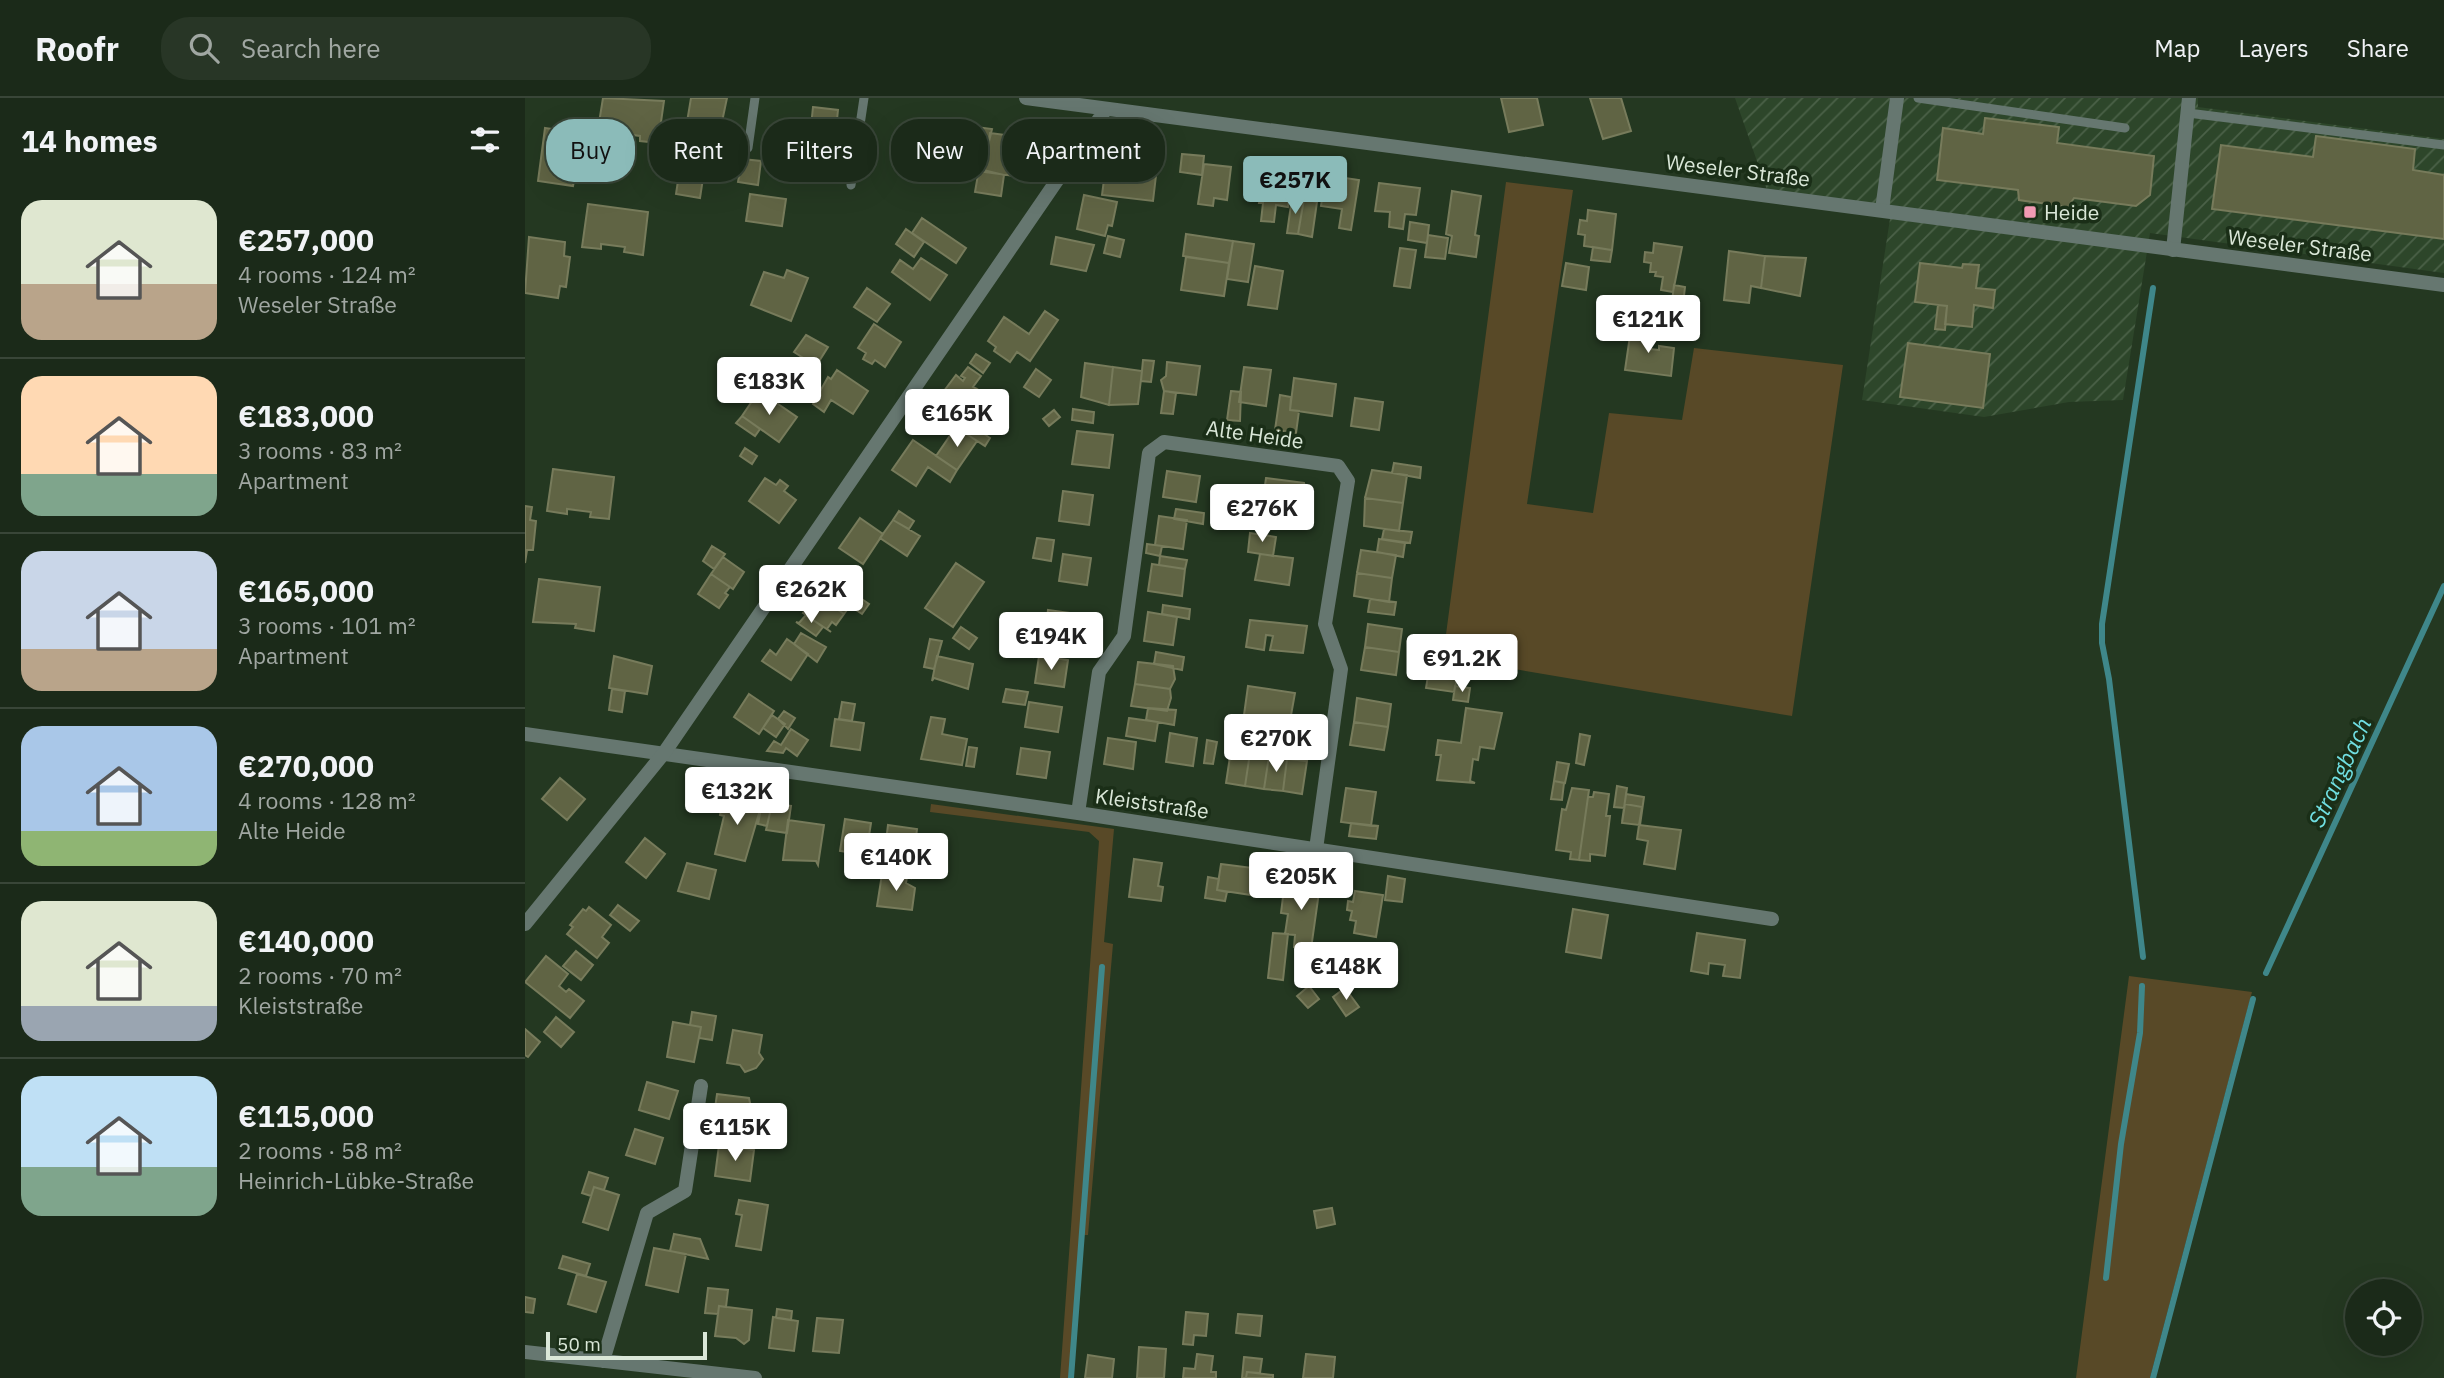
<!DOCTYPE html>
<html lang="en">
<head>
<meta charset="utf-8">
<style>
	body { margin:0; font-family:"IBM Plex Sans",sans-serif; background:#283626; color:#f1f3f6; height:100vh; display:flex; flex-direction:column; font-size:26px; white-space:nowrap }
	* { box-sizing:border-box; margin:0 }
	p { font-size:23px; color:#a0a7a2 }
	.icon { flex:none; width:38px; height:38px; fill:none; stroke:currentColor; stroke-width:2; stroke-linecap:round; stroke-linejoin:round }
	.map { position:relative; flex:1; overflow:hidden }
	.sheet { display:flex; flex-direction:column; background:#1b2a19; width:525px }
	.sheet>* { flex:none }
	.banner { position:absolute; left:21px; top:21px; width:665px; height:63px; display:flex; gap:14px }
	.buttons { position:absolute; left:1820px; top:1181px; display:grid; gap:14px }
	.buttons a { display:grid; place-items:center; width:77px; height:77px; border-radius:50%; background:#1b2a19; box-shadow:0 7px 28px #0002,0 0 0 2px #394638; font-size:35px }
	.scale { position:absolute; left:21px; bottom:18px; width:161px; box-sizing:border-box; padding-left:7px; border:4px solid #dae7d8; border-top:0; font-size:19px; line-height:24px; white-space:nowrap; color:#dae7d8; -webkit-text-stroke:5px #1a2e17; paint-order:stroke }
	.price { position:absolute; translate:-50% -60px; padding:0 16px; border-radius:7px; background:#fff; color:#222; font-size:23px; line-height:46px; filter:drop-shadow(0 2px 4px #0008) }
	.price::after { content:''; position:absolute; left:50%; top:42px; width:21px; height:16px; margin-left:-10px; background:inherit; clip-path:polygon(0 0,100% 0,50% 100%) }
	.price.active { background:#8bbbb9; color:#111 }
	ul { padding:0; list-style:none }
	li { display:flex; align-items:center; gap:21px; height:175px; padding:0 21px }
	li+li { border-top:2px solid #394638 }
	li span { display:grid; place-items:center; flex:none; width:196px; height:140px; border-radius:21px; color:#555 }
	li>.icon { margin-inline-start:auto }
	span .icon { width:84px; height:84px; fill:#fffc; stroke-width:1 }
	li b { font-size:30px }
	h2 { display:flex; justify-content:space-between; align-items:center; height:84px; padding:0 21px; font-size:30px }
	.tag { padding:0 24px; border-radius:28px; background:#1b2a19; box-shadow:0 7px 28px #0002,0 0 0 2px #394638; font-size:24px; line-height:63px }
	.tag.active { background:#8bbbb9; color:#111 }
	header { display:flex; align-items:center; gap:42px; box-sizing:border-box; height:98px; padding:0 35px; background:#1b2a19; border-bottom:2px solid #394638 }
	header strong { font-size:33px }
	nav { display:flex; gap:38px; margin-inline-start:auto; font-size:24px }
	.search { width:490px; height:63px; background:#283626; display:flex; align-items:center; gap:18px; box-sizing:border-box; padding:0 24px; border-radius:28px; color:#a0a7a2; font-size:26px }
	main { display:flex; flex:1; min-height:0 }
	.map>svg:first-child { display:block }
</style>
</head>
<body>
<header>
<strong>Roofr</strong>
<div class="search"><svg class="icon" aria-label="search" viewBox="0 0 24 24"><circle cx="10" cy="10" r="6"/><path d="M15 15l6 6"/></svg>Search here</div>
<nav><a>Map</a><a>Layers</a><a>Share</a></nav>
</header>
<main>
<section class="sheet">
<h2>14 homes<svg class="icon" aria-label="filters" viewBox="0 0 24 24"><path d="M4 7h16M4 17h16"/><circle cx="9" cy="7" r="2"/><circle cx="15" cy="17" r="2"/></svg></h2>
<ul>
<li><span style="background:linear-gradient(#dfe7d0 60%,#b9a48a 0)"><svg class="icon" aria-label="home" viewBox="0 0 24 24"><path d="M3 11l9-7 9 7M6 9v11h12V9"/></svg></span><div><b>€257,000</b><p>4 rooms · 124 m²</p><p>Weseler Straße</p></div></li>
<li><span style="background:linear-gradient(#ffd9b3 70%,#7fa58c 0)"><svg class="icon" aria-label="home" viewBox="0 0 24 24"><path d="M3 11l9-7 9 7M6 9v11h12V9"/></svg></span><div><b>€183,000</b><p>3 rooms · 83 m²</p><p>Apartment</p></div></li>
<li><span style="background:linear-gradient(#c9d6e8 70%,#b9a48a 0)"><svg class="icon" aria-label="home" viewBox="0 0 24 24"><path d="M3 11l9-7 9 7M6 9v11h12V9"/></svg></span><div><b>€165,000</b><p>3 rooms · 101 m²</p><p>Apartment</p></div></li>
<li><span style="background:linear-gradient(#a9c7e8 75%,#8fb573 0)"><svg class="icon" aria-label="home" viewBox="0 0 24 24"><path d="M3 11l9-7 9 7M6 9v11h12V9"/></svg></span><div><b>€270,000</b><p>4 rooms · 128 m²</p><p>Alte Heide</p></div></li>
<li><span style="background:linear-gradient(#dfe7d0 75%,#9aa5b1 0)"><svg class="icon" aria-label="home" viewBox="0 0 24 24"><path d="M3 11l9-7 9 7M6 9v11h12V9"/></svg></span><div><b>€140,000</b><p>2 rooms · 70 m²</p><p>Kleiststraße</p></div></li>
<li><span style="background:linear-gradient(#bfe0f5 65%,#7fa58c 0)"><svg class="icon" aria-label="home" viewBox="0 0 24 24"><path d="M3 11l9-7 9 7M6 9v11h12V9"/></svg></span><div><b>€115,000</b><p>2 rooms · 58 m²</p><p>Heinrich-Lübke-Straße</p></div></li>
</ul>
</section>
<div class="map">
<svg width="1919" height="1280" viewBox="0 0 1919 1280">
	<defs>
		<pattern id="industrial-furrows" width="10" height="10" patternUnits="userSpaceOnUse" patternTransform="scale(1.75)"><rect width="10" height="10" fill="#2d462a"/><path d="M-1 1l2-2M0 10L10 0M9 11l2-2" fill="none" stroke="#4b6148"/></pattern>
	</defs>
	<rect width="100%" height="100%" fill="#243821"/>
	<!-- industrial -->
	<path fill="url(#industrial-furrows)" d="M1210 0H1673V9L1919 41V175L1625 135 1598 302 1544 304 1459 319 1337 302 1367 108 1242 92Z"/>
	<!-- grass -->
	<path fill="#584927" d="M981 84 1048 92 1002 406 1068 415 1084 315 1157 322 1169 250 1318 267 1267 618 918 559Z
		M406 706 589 731 579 844 588 846 563 1137H559L546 1280H535L574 743 564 734 405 714Z
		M1604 878 1727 894 1625 1280H1551Z"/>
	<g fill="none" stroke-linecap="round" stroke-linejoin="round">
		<!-- stream -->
		<path stroke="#3f878a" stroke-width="6" d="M1618 859 1584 581 1577 545V526L1628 190
			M1741 875 1919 488
			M1581 1180 1596 1046 1615 935 1617 888
			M546 1280 577 869
			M1628 1280 1728 901"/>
	</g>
	<!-- building -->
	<path fill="#606444" stroke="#777b5b" stroke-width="2" d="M78 0 139 3 133 45 115 43V38L92 35V40L72 37Z
		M166 0H202L194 38 161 30Z
		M976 0H1012L1018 27 984 34Z
		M1065 0H1096L1106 33 1078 41Z
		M288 9 313 12 310 41 285 38Z
		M1460 20 1534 29 1532 45 1629 58 1625 97 1611 108 1549 100 1543 109 1494 102 1493 92 1412 82 1418 30 1458 36Z
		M436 27 467 31 463 48 433 44Z
		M20 30 56 35 54 46 62 47 58 78 50 77 48 88 13 83Z
		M465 35 502 40 497 79 459 74Z
		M1791 38 1890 51 1888 72 1919 77V141L1687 111 1696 47 1788 59Z
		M596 48 634 52 628 103 577 97 580 74H584V70L593 71Z
		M657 56 679 58 677 77 655 74Z
		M217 61 236 63 233 87 213 84Z
		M156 63 180 67 175 100 151 96Z
		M679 66 706 69 702 102 689 100 688 108 673 106Z
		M739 68 768 72 763 109 751 107 749 124 736 123 738 105H734Z
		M454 71 479 77 476 98 450 94Z
		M807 78 834 82 826 132 814 130 817 111 796 108 799 88 805 89Z
		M854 85 895 90 891 117 880 116 878 131 864 129 865 114 850 113Z
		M927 93 956 98 950 137 954 138 951 159 924 155 927 138 921 136Z
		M225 96 261 101 257 128 221 123Z
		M559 97 592 104 587 128 583 127 580 138 552 131Z
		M764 99 779 101 773 136 762 135 767 100Z
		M779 101 792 104 787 139 773 136Z
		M63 106 123 114 118 157 99 154 100 149 76 146V151L57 149Z
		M1063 112 1091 116 1087 152 1059 148 1060 137 1053 136 1055 122 1062 123Z
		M397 120 441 150 431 165 387 135Z
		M885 124 904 127 902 145 883 142Z
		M381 131 399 144 389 159 371 146Z
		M661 136 708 143 704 165 658 158Z
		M903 137 923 140 920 161 900 159Z
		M583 138 599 142 595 159 579 155Z
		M4 139 40 144 39 158 45 159 41 189 35 188 33 200 0 195Z
		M531 139 569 147 561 173 526 166Z
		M708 143 729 146 723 184 702 181Z
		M1129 145 1157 149 1148 194 1136 192 1138 179 1130 178 1131 174H1125L1126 165 1119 164 1120 154 1128 155Z
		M1068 149 1087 152 1085 164 1066 162Z
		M875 150 891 152 885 190 869 188Z
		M1204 153 1240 158 1236 190 1226 188 1224 205 1199 202Z
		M1240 158 1281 160 1275 198 1236 190Z
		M661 159 704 165 699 198 656 192Z
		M396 160 422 177 405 202 367 174 375 162 388 171Z
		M1041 165 1064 169 1061 192 1037 188Z
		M1395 165 1437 170 1438 166 1454 167 1451 190 1470 192 1468 210 1449 207 1447 229 1420 226 1422 208 1390 204Z
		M730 168 758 173 752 211 723 207Z
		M262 172 283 180 266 223 226 207 239 174 259 180Z
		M1149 187 1160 189 1158 206 1147 204Z
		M342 190 365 206 352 224 329 209Z
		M1413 207 1422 208 1420 232 1410 231Z
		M520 213 533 222 505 263 492 254 485 264 469 253 471 249 463 243 479 219 504 236Z
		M349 226 376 244 360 269 350 262 347 266 338 261 341 255 333 250Z
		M1106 231 1127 234 1125 251 1134 252V248L1149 250 1146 278 1100 272Z
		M281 237 303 249 291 268 269 254Z
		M1383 245 1465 256 1458 310 1375 299Z
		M451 256 465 265 458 275 445 265Z
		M618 262 629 263 626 284 616 283Z
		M642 264 675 268 671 297 639 293 636 282 641 278Z
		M560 265 588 269 584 307 556 299Z
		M443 269 456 278 448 289 452 291 434 316 413 301 431 277 438 283 440 280 436 278Z
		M588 269 617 273 613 306 584 307Z
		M719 269 746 272 741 308 714 304Z
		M270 271 286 281 278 292 263 282Z
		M511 271 526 282 514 299 499 289Z
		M312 272 343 293 328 316 306 302 299 314 288 306 303 279 306 281Z
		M769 280 811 286 807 318 765 312Z
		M452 291 474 307 456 332 434 316Z
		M234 293 272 319 254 344 217 318Z
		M639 293 651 295 648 316 636 315Z
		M706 293 716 294 715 323 702 322Z
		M755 297 766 299 765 312 774 313 771 335 750 332Z
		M830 300 858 304 854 332 826 328Z
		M548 311 569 314 568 325 547 322Z
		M529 312 535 319 524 328 518 321Z
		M217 318 235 331 230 338 211 325Z
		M443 325 465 340 460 348 437 333Z
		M431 329 452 343 432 372 411 358Z
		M552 333 588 337 584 370 547 366Z
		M388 342 432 372 425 384 403 369 391 388 367 372Z
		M220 350 232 358 227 366 215 358Z
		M869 365 896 369 895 380 867 375Z
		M28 371 89 379 84 421 65 419 66 414 42 411V416L22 413Z
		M847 372 882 377 878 405 840 400Z
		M642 373 675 378 671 404 638 399Z
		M240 380 251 387 255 382 263 388 259 393 271 402 254 425 224 403Z
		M741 380 779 385 782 395 776 405 774 420 736 415Z
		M538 393 568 397 564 427 534 423Z
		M722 399 738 401 736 424 719 422Z
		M840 400 878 405 874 433 839 428Z
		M0 408 7 409 5 422 11 423 8 452H2L0 465Z
		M651 411 679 415 678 426 649 421Z
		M374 413 389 423 384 431 368 422Z
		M634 418 662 422 658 451 630 447Z
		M335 420 358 436 338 466 314 450Z
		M368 422 395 438 382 458 355 440Z
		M859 431 887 434 885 445 857 441Z
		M725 435 751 439 748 458 723 454Z
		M512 440 529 442 526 463 508 460Z
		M854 441 880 445 878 459 852 454Z
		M622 446 637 448 635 458 621 455Z
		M187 448 200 456 189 471 178 463Z
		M836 452 871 457 867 480 832 475Z
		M538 456 566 460 562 487 534 483Z
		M735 456 768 460 764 487 730 482Z
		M635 458 662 462 660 471 634 467Z
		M198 459 219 474 208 491 186 476Z
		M431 465 459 484 428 529 400 510Z
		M627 466 660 471 657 498 623 493Z
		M309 468 330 482 323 492 303 478 307 479 312 471Z
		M832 475 867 480 864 504 829 498Z
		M186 476 205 489 200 495 203 497 194 510 173 496Z
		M303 478 344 506 337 516 325 508 319 516 290 496Z
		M14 481 75 489 69 533 50 530 51 526 8 524Z
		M290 496 319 516 311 527 307 524 302 531 306 534 278 515Z
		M845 501 871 504 869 517 843 514Z
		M638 507 665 511 664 521 637 516Z
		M523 512 553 516 549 543 520 539Z
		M623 514 652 519 648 547 619 543Z
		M278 515 298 529 291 538 271 524 274 525 281 517Z
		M725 522 782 528 778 555 745 552 748 538 741 537 739 552 721 549Z
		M843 526 877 531 874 554 840 549Z
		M436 529 452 540 444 551 428 540Z
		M276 535 301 549 292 564 269 546Z
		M262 541 283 556 266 582 237 563 245 552 251 557Z
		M405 541 417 543 409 571 399 569Z
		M490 545 509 548 508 559 488 556Z
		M840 549 874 554 871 577 836 572Z
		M631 554 659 559 657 572 629 566Z
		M89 558 127 568 122 596 84 590Z
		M412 558 448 566 443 591 409 580 407 583Z
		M514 558 543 562 539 589 510 585Z
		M613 564 648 568 650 581 645 591 610 586Z
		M904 572 933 576 929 594 901 590Z
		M610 586 645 591 646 600 642 613 606 608Z
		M723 588 770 595 765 623 719 617Z
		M930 588 945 590 943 604 928 602Z
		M87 591 100 593 97 614 84 612Z
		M481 591 503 594 500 607 478 604Z
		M224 596 249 613 234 636 209 619Z
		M832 600 866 606 863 629 829 624Z
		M317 604 330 606 327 623 314 621Z
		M504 604 537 609 533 634 500 629Z
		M623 610 651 612 649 627 621 622Z
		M941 610 977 615 969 651 955 649 953 662 948 661 945 683 950 685 912 682 916 657H911L913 642 936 645Z
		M259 613 270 620 263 631 253 621Z
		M247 617 260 626 251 639 238 630Z
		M406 619 420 621 417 636 442 641 437 667 396 661Z
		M604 620 633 624 630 643 601 638Z
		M310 621 339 625 335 652 306 648Z
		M829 624 863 629 859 652 825 647Z
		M266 631 283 642 272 658 261 650 258 655 242 653 249 643 256 647Z
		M645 635 672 640 668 668 641 664Z
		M1055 636 1065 638 1059 667 1051 665Z
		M583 640 611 644 608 671 579 666Z
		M682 642 692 644 688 666 679 665Z
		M444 649 452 650 449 669 441 668Z
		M496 650 525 654 521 680 492 676Z
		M706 652 725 655 720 688 701 685Z
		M725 655 744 658 739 691 720 688Z
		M744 658 762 661 758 693 739 691Z
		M762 661 782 663 777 696 758 693Z
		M1032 664 1044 666 1040 685 1029 683Z
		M35 680 60 701 42 722 17 701Z
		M1029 683 1039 685 1037 702 1026 701Z
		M1092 688 1102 690 1099 710 1089 709Z
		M166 689 184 695 179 712 161 706Z
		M821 690 851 694 846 728 816 724Z
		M1047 690 1064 692 1054 762 1045 761 1046 754 1031 752 1037 711 1041 712Z
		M1069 694 1084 696 1081 718H1085L1080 758 1065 756V763L1054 762 1063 699H1068Z
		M1101 696 1119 699 1115 727 1117 709 1100 706 1097 724Z
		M199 697 237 705 220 763 190 756 199 718 195 717Z
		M237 705 247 706 242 728 233 726Z
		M247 706 266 708 262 735 241 732Z
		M1100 706 1117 709 1114 727 1097 725Z
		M320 721 346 725 341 757 315 753Z
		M263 722 299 727 293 767 291 763 258 762Z
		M826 725 853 728 851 741 824 738Z
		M363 727 392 731 386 780 357 776Z
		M1114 727 1156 732 1150 771 1119 766 1123 743 1112 741Z
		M120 740 140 756 121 780 101 764Z
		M609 761 637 765 633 788 638 789 636 803 604 799Z
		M162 765 191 772 184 801 153 793Z
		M696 766 736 771 733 798 692 792Z
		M357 776 382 779 381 785 390 790 387 812 352 808Z
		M863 778 880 781 877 804 860 802Z
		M683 779 694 781 692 792 702 794 700 803 680 800Z
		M768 783 795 787 786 851 769 849 770 837 760 836 763 816 756 815 759 791 766 792Z
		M830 793 858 797 851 839 829 835 831 823 825 822 827 813 822 812 823 803 828 804Z
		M93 807 114 823 105 833 85 817Z
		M64 809 86 827 77 839 84 845 72 860 42 836 48 829 45 827 58 811 61 813Z
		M1048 811 1083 817 1076 860 1041 854Z
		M748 835 763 836 758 882 743 880Z
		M1172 835 1220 842 1215 880 1198 878 1200 867 1184 865 1183 876 1166 873Z
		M811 849 830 852 826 886 806 883Z
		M51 853 68 867 56 882 38 868Z
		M21 858 43 876 34 888 41 894 44 891 59 903 45 920 0 884Z
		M784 888 794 901 783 910 772 898Z
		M820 890 834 909 821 918 808 899Z
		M167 914 191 918 187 942 174 940 176 929 165 927Z
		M31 919 49 934 36 949 19 934Z
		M148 924 176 929 169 964 142 959Z
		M0 931 15 944 3 959 0 957Z
		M208 932 237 937 234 955 238 961 231 970 220 974 215 967 202 965Z
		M122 984 153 993 144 1021 114 1012Z
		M192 996 224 1000 227 1015 220 1029 188 1024Z
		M110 1031 138 1040 130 1066 101 1057Z
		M194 1047 229 1052 225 1083 190 1078Z
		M64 1074 83 1080 79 1092 69 1089 66 1098 57 1095Z
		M69 1089 94 1097 83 1132 58 1124Z
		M214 1102 243 1107 236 1152 211 1148 217 1117 211 1116Z
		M807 1110 810 1126 792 1130 789 1113Z
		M149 1136 175 1141 183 1161 145 1153Z
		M129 1150 161 1156 153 1194 121 1187Z
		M38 1158 65 1166 61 1178 34 1170Z
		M52 1176 81 1184 71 1214 43 1206Z
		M183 1190 203 1192 201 1209 194 1208 193 1216 180 1215Z
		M0 1199 10 1201 8 1215 0 1214Z
		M194 1208 227 1212 224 1242 219 1246 211 1240 190 1238Z
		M252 1211 267 1213 266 1222 251 1220Z
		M661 1214 683 1216 681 1238 669 1237 668 1247 658 1246Z
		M713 1216 737 1218 735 1238 711 1235Z
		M248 1219 273 1223 269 1253 244 1250Z
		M292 1220 318 1222 314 1255 288 1253Z
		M614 1249 641 1251 639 1280H612Z
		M672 1256 688 1258 686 1274H691V1280H658L659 1270 670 1271Z
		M781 1256 810 1259 808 1280H778Z
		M563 1257 589 1261 587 1280H560Z
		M719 1259 737 1261 735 1275 722 1274 721 1280H717Z
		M722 1274 748 1277V1280H721Z"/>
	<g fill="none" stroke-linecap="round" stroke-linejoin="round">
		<!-- service -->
		<path stroke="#667770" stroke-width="9" d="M1393 0 1600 30
			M1663 15 1919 47
			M223 50 230 0
			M326 87 339 0"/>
		<!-- minor -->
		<path stroke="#667770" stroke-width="14" d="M1357 112 1372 0
			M1648 152 1664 0
			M0 636 553 715 1247 821
			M553 715 574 574 599 538 624 355 639 344 813 368 823 383 800 526 816 571 791 751
			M0 1254 230 1280
			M78 1263 122 1115 160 1093 176 988"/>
		<!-- tertiary -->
		<path stroke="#667770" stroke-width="14" d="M501 0 1919 187
			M0 826 139 655 581 11"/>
	</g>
	<!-- markers -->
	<rect fill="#f19ab3" stroke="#1a2e17" stroke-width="2.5" x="1498" y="107" width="14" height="14" rx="3.5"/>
	<g text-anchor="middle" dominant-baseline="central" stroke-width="7" stroke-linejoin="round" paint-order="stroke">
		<!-- street labels -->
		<g font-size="21" fill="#dae7d8" stroke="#1a2e17">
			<text transform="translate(1213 72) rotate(7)">Weseler Straße</text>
			<text transform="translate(1775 147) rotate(7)">Weseler Straße</text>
			<text transform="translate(730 336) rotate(8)">Alte Heide</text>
			<text transform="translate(627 705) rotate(8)">Kleiststraße</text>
		</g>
		<!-- poi labels -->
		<g font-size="21" fill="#dae7d8" stroke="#1a2e17" text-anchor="start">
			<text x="1519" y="114">Heide</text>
		</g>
		<!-- water labels -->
		<g font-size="23" font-style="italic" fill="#70dfe2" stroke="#1a2e17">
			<text transform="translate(1814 674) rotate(-65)">Strangbach</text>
		</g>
	</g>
</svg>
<div class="buttons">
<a><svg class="icon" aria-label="locate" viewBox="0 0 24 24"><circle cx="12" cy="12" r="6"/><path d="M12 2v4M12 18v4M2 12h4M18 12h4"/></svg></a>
</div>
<div class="scale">50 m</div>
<b class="price active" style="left:770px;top:118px">€257K</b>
<b class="price" style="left:1123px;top:257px">€121K</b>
<b class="price" style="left:244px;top:319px">€183K</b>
<b class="price" style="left:432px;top:351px">€165K</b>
<b class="price" style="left:737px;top:446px">€276K</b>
<b class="price" style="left:286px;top:527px">€262K</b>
<b class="price" style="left:526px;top:574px">€194K</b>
<b class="price" style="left:937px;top:596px">€91.2K</b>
<b class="price" style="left:751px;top:676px">€270K</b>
<b class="price" style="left:212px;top:729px">€132K</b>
<b class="price" style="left:371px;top:795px">€140K</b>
<b class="price" style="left:776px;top:814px">€205K</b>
<b class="price" style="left:821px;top:904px">€148K</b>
<b class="price" style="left:210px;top:1065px">€115K</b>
<div class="banner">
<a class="tag active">Buy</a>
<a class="tag">Rent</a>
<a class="tag">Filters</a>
<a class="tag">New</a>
<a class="tag">Apartment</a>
</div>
</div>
</main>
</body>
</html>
